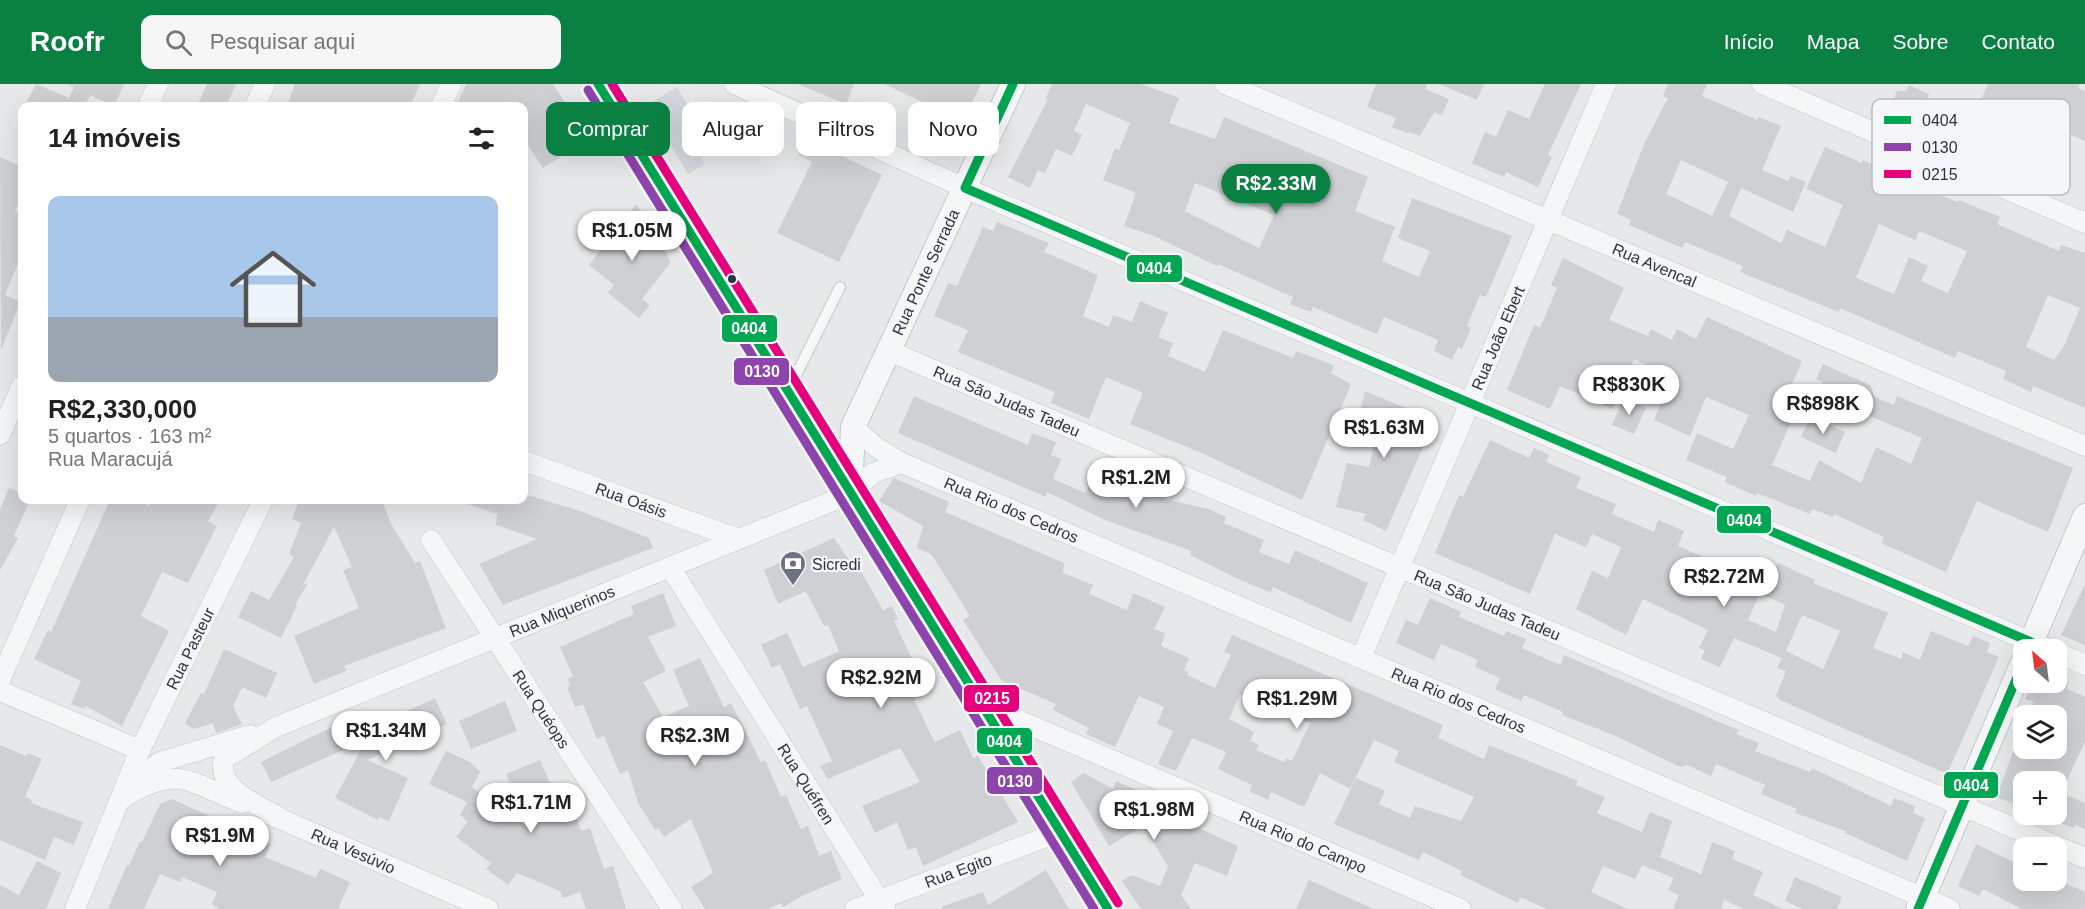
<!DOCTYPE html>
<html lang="pt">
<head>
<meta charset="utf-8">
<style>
	body { margin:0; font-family:Helvetica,sans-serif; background:#f6f6f6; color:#222; height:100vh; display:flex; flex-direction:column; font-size:22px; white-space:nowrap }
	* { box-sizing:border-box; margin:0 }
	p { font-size:20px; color:#767676 }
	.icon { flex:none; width:33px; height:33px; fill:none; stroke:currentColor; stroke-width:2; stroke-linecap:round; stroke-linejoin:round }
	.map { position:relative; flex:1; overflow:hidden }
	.sheet { position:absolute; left:18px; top:18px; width:510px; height:402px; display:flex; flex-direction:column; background:#fff; border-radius:12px; box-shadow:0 6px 24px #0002 }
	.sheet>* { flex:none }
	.hud { position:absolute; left:546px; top:18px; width:570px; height:54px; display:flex; gap:12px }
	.needle { width:39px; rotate:332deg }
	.buttons { position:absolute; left:2013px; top:555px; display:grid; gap:12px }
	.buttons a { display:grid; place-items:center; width:54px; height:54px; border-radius:12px; background:#fff; box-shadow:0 6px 24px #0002; font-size:30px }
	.price { position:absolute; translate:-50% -51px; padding:0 14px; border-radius:21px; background:#fff; color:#222; font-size:20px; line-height:39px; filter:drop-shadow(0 2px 3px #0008) }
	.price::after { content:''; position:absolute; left:50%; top:36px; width:18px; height:14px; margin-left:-9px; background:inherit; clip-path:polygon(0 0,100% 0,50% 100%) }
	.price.on { background:#0b8043; color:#fff }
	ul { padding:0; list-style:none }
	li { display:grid; align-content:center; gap:12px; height:318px; padding:0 30px }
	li+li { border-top:2px solid #e0e0e0 }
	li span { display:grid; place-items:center; height:186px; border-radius:12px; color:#555 }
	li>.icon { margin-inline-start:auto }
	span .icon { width:108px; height:108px; fill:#fffc; stroke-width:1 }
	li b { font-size:26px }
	h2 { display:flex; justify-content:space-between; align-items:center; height:72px; padding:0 30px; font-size:26px }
	.tag { padding:0 21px; border-radius:12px; background:#fff; box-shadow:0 6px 24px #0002; font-size:21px; line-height:54px }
	.tag.on { background:#0b8043; color:#fff }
	header { display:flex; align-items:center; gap:36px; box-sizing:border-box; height:84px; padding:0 30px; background:#0b8043; color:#fff }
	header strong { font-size:28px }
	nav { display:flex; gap:33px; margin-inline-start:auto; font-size:21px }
	.search { width:420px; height:54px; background:#f6f6f6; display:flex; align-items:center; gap:15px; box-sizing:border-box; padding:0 21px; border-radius:12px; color:#767676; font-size:22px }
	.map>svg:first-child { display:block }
</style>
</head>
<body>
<header>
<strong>Roofr</strong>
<div class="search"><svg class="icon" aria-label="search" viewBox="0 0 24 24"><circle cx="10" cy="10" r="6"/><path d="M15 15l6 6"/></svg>Pesquisar aqui</div>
<nav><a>Início</a><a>Mapa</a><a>Sobre</a><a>Contato</a></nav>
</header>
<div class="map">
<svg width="2085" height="825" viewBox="0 0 2085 825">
	<rect width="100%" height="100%" fill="#e6e8ea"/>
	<!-- built -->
	<path fill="#d4d7dd" d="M677 3 695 33 704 29 722 60 701 72 705 80 688 90 647 21Z"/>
	<!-- building -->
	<path fill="#ced0d3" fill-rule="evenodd" d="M36 0 69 14 74 3 67 0H124L114 22 90 11 85 21 89 22H25Z
		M207 0H236L226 22H197Z
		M295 0H420L410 22H287Z
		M466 0H553L589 55 543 84 524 55V22H456Z
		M798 0H854L846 20Z
		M884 0H981L963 37Z
		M1052 0H1141L1179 14 1169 39 1215 55 1224 33 1368 93 1355 127 1395 143 1382 177 1419 193 1430 167 1398 154 1412 114 1512 152 1486 213 1480 211 1467 242 1471 244 1462 265 1458 263 1452 276 1434 267 1438 256 1384 233 1377 250 1313 223 1311 228 1290 220 1293 213 1218 180 1217 182 1154 152 1124 142 1136 109 1103 96 1115 64 1119 66 1130 39 1086 20 1074 47 1082 51 1072 72 1056 65 1045 89 1038 86 1030 104 1008 93 1048 15 1046 14ZM1195 99 1274 131 1259 164 1185 127Z
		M1376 0H1427L1425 5 1449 15 1442 31 1434 28 1420 52 1409 48 1408 49 1392 43 1396 34 1367 23Z
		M1439 0H1484L1477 16Z
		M1545 0H1581L1548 71 1552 73 1538 103 1506 88 1504 93 1472 79 1485 48 1496 53 1508 26 1529 35Z
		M1668 0H1707L1702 12 1758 36V33L1781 42 1762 86 1788 97 1791 92 1806 98 1793 128 1741 104 1729 132 1781 159 1787 146 1825 163 1843 121 1806 105 1825 63 1862 79 1863 76 1937 110 1958 118 1959 116 2000 133 1997 140 2059 167 2061 161 2085 169V324L2033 302 2031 308 2003 295 2006 287 1958 267 1955 274 1840 224 1839 228 1740 188 1743 182 1685 158 1682 164 1629 141 1631 136 1617 130 1644 60 1668 14 1663 12ZM1681 76 1728 98 1712 132 1666 110ZM1879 140 1915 156 1919 147 1967 167 1948 209 1921 197 1928 182 1909 173 1894 210 1856 194ZM2048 211 2080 224 2064 262 2054 276 2026 263Z
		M1988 0H2080L2078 4 2085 7V57L2049 41 2046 50 2029 43 2018 70 1990 57 1986 66 1963 56Z
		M1909 1 1929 10 1919 38 1889 26 1897 7H1906Z
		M806 55 882 91 839 178 777 149 812 78 798 71Z
		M0 73 22 83V111L15 127 22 131V169L5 211 20 218 1 267Z
		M636 120 671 178 642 215 650 221 639 234 608 209 614 201 589 181Z
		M997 138 1049 159 1044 168 1098 191 1083 232 1109 243 1113 231 1132 238 1140 217 1168 229 1158 253 1173 259 1168 272 1205 288 1223 246 1293 274 1296 267 1334 281 1331 289 1351 300 1302 416 1204 370 1130 340 1143 309 1106 293 1089 335 1051 319 1055 308 958 268 968 246 934 232 948 199 957 202 983 143 993 147Z
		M1563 174 1624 204 1609 236 1648 252 1651 245 1672 256 1677 245 1696 255 1707 233 1802 277 1778 332 1791 338 1772 381 1810 397 1819 376 1861 399 1876 363 1911 380 1922 354 1818 310 1823 299 1816 295 1823 280 1870 301 1875 313 1894 321 1897 312 2073 384 2048 448 1977 417 1946 488 1881 459 1884 453 1834 430 1833 433 1812 425 1810 430 1757 409 1756 412 1725 398 1727 393 1686 376 1697 349 1733 365 1749 331 1706 313 1690 352 1654 336 1672 293 1634 275 1613 325 1560 302 1550 325 1507 306 1534 241 1540 244 1557 204 1551 201Z
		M1365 307 1435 336 1386 447 1363 436 1366 430 1336 423 1347 379 1369 383 1375 356 1355 346Z
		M914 312 1028 361 1032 349 1056 358 1051 371 1061 375 1053 395 1086 409 1100 375 1139 392 1135 399 1165 411 1164 415 1208 425 1226 433 1224 439 1264 456 1259 468 1289 480 1295 466 1368 499 1351 539 1273 503 1271 509 1234 493 1190 471 1191 467 1105 436 1047 408 1046 413 898 349Z
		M1623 315 1646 324 1634 350 1612 341Z
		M1811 332 1845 348 1836 369 1801 353Z
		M1490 356 1529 374 1534 364 1549 371 1546 378 1581 393 1576 404 1616 420 1612 430 1654 448 1658 436 1684 447 1678 462 1725 482 1721 492 1760 509 1748 536 1776 548 1785 521 1763 511 1778 479 1815 496 1813 499 1888 529 1873 564 1901 575 1903 568 1920 576 1931 547 1968 562 1973 552 1990 559 1987 568 1999 573 1947 690 1780 616 1776 612 1786 587 1777 584 1782 574 1734 554 1720 583 1701 575 1705 566 1699 564 1708 546 1643 515 1626 551 1576 525 1592 487 1608 494 1621 463 1592 450 1586 463 1555 450 1530 510 1435 469 1459 411 1463 413ZM1802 531 1840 547 1823 585 1786 567Z
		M894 394 949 418 945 428 1064 479 1063 489 1093 501 1089 510 1127 526 1133 509 1165 523 1154 545 1165 549 1161 562 1189 574 1184 586 1188 588 1187 591 1215 604 1231 571 1224 568 1232 551 1443 641 1438 654 1484 675 1489 661 1578 697 1576 701 1605 713 1597 729 1642 748 1650 728 1672 737 1660 773 1701 790 1712 758 1735 767 1732 775 1763 788 1753 811 1783 825H1744L1724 816 1721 825H1673L1679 811 1668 806 1674 794 1642 781 1635 795 1603 782 1591 808 1628 825H1547L1520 813 1518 819 1460 791 1462 787 1423 768 1419 776 1334 740 1356 694 1385 707 1379 720 1410 734 1415 722 1461 737 1474 713 1394 678 1399 667 1374 656 1350 705 1320 689 1304 723 1271 708 1268 716 1249 707 1252 701 1218 685 1226 668 1192 654 1176 687 1158 680 1173 647 1157 640 1164 623 1139 612 1115 663 1086 650 1089 644 1053 626 1056 620 1002 597 963 536 970 532 932 471 917 464 923 442 879 417ZM1249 599 1282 614 1277 626 1310 639 1292 677 1286 674 1284 678 1256 666 1259 661 1250 657 1254 648 1229 635 1240 610 1243 612Z
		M9 404 22 409V416H30L14 452 18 454 0 486V425Z
		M524 410 583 428 649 454 653 464 503 521 479 480 537 455 496 441 497 430 462 418V416H524Z
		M110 416H136L149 422 152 416H220L208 437 217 442 188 499 162 488 141 532 169 547 122 642 86 622 84 625 71 620 81 597 34 575 48 546 51 548Z
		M299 416H382L390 438 415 479 420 477 446 544 344 582 346 587 314 600 294 552 359 524 343 486 352 483 334 443 303 501 308 499 295 521 297 522 281 554 238 533 251 507 269 516 294 473 289 470 301 439 292 435Z
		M834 454 855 485 859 484 883 526 892 522 898 535 894 537 916 583 920 581 932 607 914 615 931 651 935 658 960 646 973 674 978 672 1018 738 923 782 916 763 908 766 897 738 875 749 862 722 920 698 900 664 828 695 820 682 832 677 807 622 800 625 780 580 772 584 761 561 787 549 803 583 839 567 828 541 824 542 806 507 778 520 764 486Z
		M2085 500V561L2061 551Z
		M663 509 676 542 648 553 666 587 643 598 663 633 689 622 673 586 700 574 724 623 731 619 761 678 765 676 781 713 786 711 801 745 808 742 819 772 831 767 842 795 804 811 783 823 781 819 768 825H705L691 803 713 789 691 735 664 753 658 744 655 746 638 719 628 686 620 690 604 652 597 655 583 620 575 623 567 603 570 602 568 595 573 592 560 563 634 530 631 522Z
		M1430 514 1461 528 1459 533 1504 552 1506 547 1526 555 1522 564 1560 581 1564 571 1738 646 1736 650 1759 659 1755 667 1810 688 1812 684 1891 722 1894 714 1915 722 1913 729 1925 734 1907 777 1845 749 1846 747 1795 729 1797 725 1761 710 1765 701 1716 680 1711 692 1687 681 1680 683 1616 652 1562 631 1563 628 1524 611 1521 617 1495 605 1500 594 1475 583 1478 576 1441 560 1434 576 1396 559 1406 536 1418 541Z
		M224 565 277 589 266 614 242 603 233 622 242 640 216 649 213 639 194 645 185 639 201 609 204 610Z
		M2032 598H2069L2067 605 2085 613V658L2066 698H2024V724L1997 713 2014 664H2056V632H2028L2034 618 2025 615Z
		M435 614 447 640 367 676 408 694 389 737 379 733 378 736 335 714 373 643Z
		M505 617 517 647 471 665 459 637Z
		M332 643 343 666 271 698 261 678Z
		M0 661 26 672 28 669 42 675 25 713 32 716 31 719 83 738 74 761 54 753 45 776 0 756Z
		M446 667 470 678 480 688 472 703 527 743 506 690 540 676 556 713 567 709 581 747 590 744 604 785 613 782 626 825H586L580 808 563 814 560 807 517 789 508 801 486 785 491 779 456 753 468 738 460 731 467 718 429 700Z
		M1084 689 1113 705 1116 697 1141 708 1165 746 1181 736 1238 762 1227 792 1195 779 1181 811 1191 825H1141L1122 797 1132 791 1160 802 1168 782 1143 742 1109 762 1071 698Z
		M2056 707 2085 719V745L2076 741 2074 744 2056 737Z
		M172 715 271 760 265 773 316 794 320 785 350 798 338 825H219L212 820 217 808 182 793 180 798 160 790 144 825H108L127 781 129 782 140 757 142 758 160 720Z
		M1976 760 2024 783V796H2058L2085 808V825H2022L1983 805 1979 812 1958 802Z
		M37 777 61 789 46 825H0V801L19 811Z
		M1046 786 1069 825H942L941 823 983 808 988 821Z
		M1795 793 1842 813 1837 825H1803L1785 817Z
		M1309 796 1340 810 1374 825H1296Z"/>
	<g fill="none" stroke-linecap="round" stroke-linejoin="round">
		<defs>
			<path id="service" d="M790 303 840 203"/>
			<g id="minor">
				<path d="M734 0 965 104 2050 566"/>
				<path id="s1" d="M1225 0 2085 362"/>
				<path d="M1762 0 2085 139"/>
				<path d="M148 22 158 0"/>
				<path d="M255 22 265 0"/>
				<path d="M441 22 451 0"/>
				<path id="s2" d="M889 267 2085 774"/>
				<path id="s3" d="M853 343 876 363 902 379 1950 825"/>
				<path d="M0 351 22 301"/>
				<path id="s4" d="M524 377 739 455"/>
				<path id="s5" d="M431 456 672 825"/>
				<path id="s6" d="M670 483 885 825"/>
				<path d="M2056 568 2085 581"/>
				<path id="s7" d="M1361 574 1606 0"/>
				<path d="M0 596 80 416"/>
				<path d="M0 607 140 666"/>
				<path id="s8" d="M983 621 1461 825"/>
				<path d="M132 699 160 678 250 651"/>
				<path d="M120 716C176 680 185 696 242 719"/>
				<path id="s9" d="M269 730 488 825"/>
				<path id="s10" d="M282 735C260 721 215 706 224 675L276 643 850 410 873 389 902 379"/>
				<path id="s11" d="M75 825 140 666 263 416"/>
				<path id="s12" d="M855 825 1060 748"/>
			</g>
			<g id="tertiary">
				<path id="s13" d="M850 410 853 343 1013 0"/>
				<path d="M2028 566 2085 432"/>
				<path d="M1918 825 2024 576"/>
			</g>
			<path id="primary" d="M598 0 1108 825"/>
		</defs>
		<!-- service casing -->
		<use href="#service" stroke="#c4c6c8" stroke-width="12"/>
		<!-- minor casing -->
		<use href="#minor" stroke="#c4c6c8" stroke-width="21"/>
		<!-- tertiary casing -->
		<use href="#tertiary" stroke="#c4c6c8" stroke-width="26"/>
		<!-- primary casing -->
		<use href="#primary" stroke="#c2c5c8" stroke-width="33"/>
		<!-- service -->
		<use href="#service" stroke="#f5f6f7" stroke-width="10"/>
		<!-- minor -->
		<use href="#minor" stroke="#f5f6f7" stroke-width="20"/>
		<!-- tertiary -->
		<use href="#tertiary" stroke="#f5f6f7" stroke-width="24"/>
		<!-- primary -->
		<use href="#primary" stroke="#f8f8f8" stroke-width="32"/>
		<defs>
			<path id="bus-1" d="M598 0 1108 825
				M1013 0 965 104 2031 558 2028 566
				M1918 825 2024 577"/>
			<path id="bus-2" d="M588 6 1094 825"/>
			<path id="bus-3" d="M612 0 1118 819"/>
		</defs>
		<!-- bus-1 casing -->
		<use href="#bus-1" stroke="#f4f6f9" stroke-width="14"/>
		<!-- bus-2 casing -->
		<use href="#bus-2" stroke="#f4f6f9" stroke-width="14"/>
		<!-- bus-3 casing -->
		<use href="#bus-3" stroke="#f4f6f9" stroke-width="14"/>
		<!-- bus-1 -->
		<use href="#bus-1" stroke="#00a651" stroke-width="9"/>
		<!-- bus-2 -->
		<use href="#bus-2" stroke="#8e44ad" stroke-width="9"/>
		<!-- bus-3 -->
		<use href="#bus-3" stroke="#e5007d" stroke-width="9"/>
	</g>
	<!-- icons -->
	<defs>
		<symbol id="bank-pin" viewBox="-11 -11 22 30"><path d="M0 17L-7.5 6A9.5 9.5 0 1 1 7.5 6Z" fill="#6c737f" stroke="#f4f6f9"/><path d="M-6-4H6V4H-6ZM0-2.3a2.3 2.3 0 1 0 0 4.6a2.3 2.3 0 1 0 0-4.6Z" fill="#fff"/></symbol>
	</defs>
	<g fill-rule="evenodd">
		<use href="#bank-pin" x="778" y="465" width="30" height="40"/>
	</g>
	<!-- markers -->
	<circle fill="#2b3445" stroke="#f4f6f9" stroke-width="2" cx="732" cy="195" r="5"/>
	<g text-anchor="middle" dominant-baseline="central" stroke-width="4.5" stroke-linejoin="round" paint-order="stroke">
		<!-- street labels -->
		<g font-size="16" fill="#2b3445" stroke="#f4f6f9">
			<text stroke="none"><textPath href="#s1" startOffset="466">Rua Avencal</textPath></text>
			<text stroke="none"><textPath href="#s13" startOffset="238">Rua Ponte Serrada</textPath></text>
			<text stroke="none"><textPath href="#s7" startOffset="348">Rua João Ebert</textPath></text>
			<text stroke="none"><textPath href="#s2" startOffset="128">Rua São Judas Tadeu</textPath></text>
			<text stroke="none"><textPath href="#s4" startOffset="114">Rua Oásis</textPath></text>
			<text stroke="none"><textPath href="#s3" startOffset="180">Rua Rio dos Cedros</textPath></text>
			<text stroke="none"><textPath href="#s2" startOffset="650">Rua São Judas Tadeu</textPath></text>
			<text stroke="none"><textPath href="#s10" startOffset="460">Rua Miquerinos</textPath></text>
			<text stroke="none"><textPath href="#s11" startOffset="285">Rua Pasteur</textPath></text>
			<text stroke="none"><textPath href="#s3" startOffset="666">Rua Rio dos Cedros</textPath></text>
			<text stroke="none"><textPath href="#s5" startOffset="202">Rua Quéops</textPath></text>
			<text stroke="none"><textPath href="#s6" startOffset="256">Rua Quéfren</textPath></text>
			<text stroke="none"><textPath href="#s8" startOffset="348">Rua Rio do Campo</textPath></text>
			<text stroke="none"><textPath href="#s9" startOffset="92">Rua Vesúvio</textPath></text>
			<text stroke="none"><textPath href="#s12" startOffset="110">Rua Egito</textPath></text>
		</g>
		<!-- poi labels -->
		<g font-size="16" fill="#2b3445" stroke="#f4f6f9" text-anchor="start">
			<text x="812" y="480">Sicredi</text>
		</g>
	</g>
	<!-- legend -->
	<rect x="1872" y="15" width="198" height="96" rx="9" fill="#f4f6f9" stroke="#b8bcc3" stroke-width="1.5"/>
	<rect x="1884" y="32" width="27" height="8" fill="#00a651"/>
	<rect x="1884" y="59" width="27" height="8" fill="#8e44ad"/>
	<rect x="1884" y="86" width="27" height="8" fill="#e5007d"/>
	<g font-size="16" fill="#2b3445">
		<text x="1922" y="42">0404</text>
		<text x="1922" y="69">0130</text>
		<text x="1922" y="96">0215</text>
	</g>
	<g stroke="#f4f6f9" stroke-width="2">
		<rect x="1126" y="170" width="57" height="29" rx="6" fill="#00a651"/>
		<rect x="721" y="230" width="57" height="29" rx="6" fill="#00a651"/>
		<rect x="733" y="273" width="57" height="29" rx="6" fill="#8e44ad"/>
		<rect x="1716" y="421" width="56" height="29" rx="6" fill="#00a651"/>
		<rect x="963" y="600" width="57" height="29" rx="6" fill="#e5007d"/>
		<rect x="976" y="643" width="57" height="28" rx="6" fill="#00a651"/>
		<rect x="986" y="682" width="57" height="29" rx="6" fill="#8e44ad"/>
		<rect x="1943" y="687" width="56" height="28" rx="6" fill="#00a651"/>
	</g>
	<g font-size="16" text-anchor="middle" font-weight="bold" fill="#fff">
		<text x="1154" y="190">0404</text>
		<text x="749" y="250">0404</text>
		<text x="762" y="293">0130</text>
		<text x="1744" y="442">0404</text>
		<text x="992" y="620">0215</text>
		<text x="1004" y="663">0404</text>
		<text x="1015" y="703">0130</text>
		<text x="1971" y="707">0404</text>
	</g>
</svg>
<div class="buttons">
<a><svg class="needle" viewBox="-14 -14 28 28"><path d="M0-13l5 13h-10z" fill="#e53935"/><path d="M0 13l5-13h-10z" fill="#767676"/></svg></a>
<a><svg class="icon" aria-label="layers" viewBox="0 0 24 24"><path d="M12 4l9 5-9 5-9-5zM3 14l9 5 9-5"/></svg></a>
<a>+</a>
<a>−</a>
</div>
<b class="price on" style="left:1276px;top:131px">R$2.33M</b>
<b class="price" style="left:632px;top:178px">R$1.05M</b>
<b class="price" style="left:1629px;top:332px">R$830K</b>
<b class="price" style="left:1823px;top:351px">R$898K</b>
<b class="price" style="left:1384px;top:375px">R$1.63M</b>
<b class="price" style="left:1136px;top:425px">R$1.2M</b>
<b class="price" style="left:1724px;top:524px">R$2.72M</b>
<b class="price" style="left:881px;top:625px">R$2.92M</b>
<b class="price" style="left:1297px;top:646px">R$1.29M</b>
<b class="price" style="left:386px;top:678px">R$1.34M</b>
<b class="price" style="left:695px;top:683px">R$2.3M</b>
<b class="price" style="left:531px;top:750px">R$1.71M</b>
<b class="price" style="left:1154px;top:757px">R$1.98M</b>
<b class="price" style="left:220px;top:783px">R$1.9M</b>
<div class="hud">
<a class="tag on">Comprar</a>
<a class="tag">Alugar</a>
<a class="tag">Filtros</a>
<a class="tag">Novo</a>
</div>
<section class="sheet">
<h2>14 imóveis<svg class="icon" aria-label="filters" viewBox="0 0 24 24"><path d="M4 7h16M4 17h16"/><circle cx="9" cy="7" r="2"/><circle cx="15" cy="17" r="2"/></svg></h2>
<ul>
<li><span style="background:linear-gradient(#a9c7e8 65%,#9aa5b1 0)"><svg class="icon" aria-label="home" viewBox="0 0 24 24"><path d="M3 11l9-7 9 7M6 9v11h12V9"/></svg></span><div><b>R$2,330,000</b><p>5 quartos · 163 m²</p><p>Rua Maracujá</p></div></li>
</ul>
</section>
</div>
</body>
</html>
